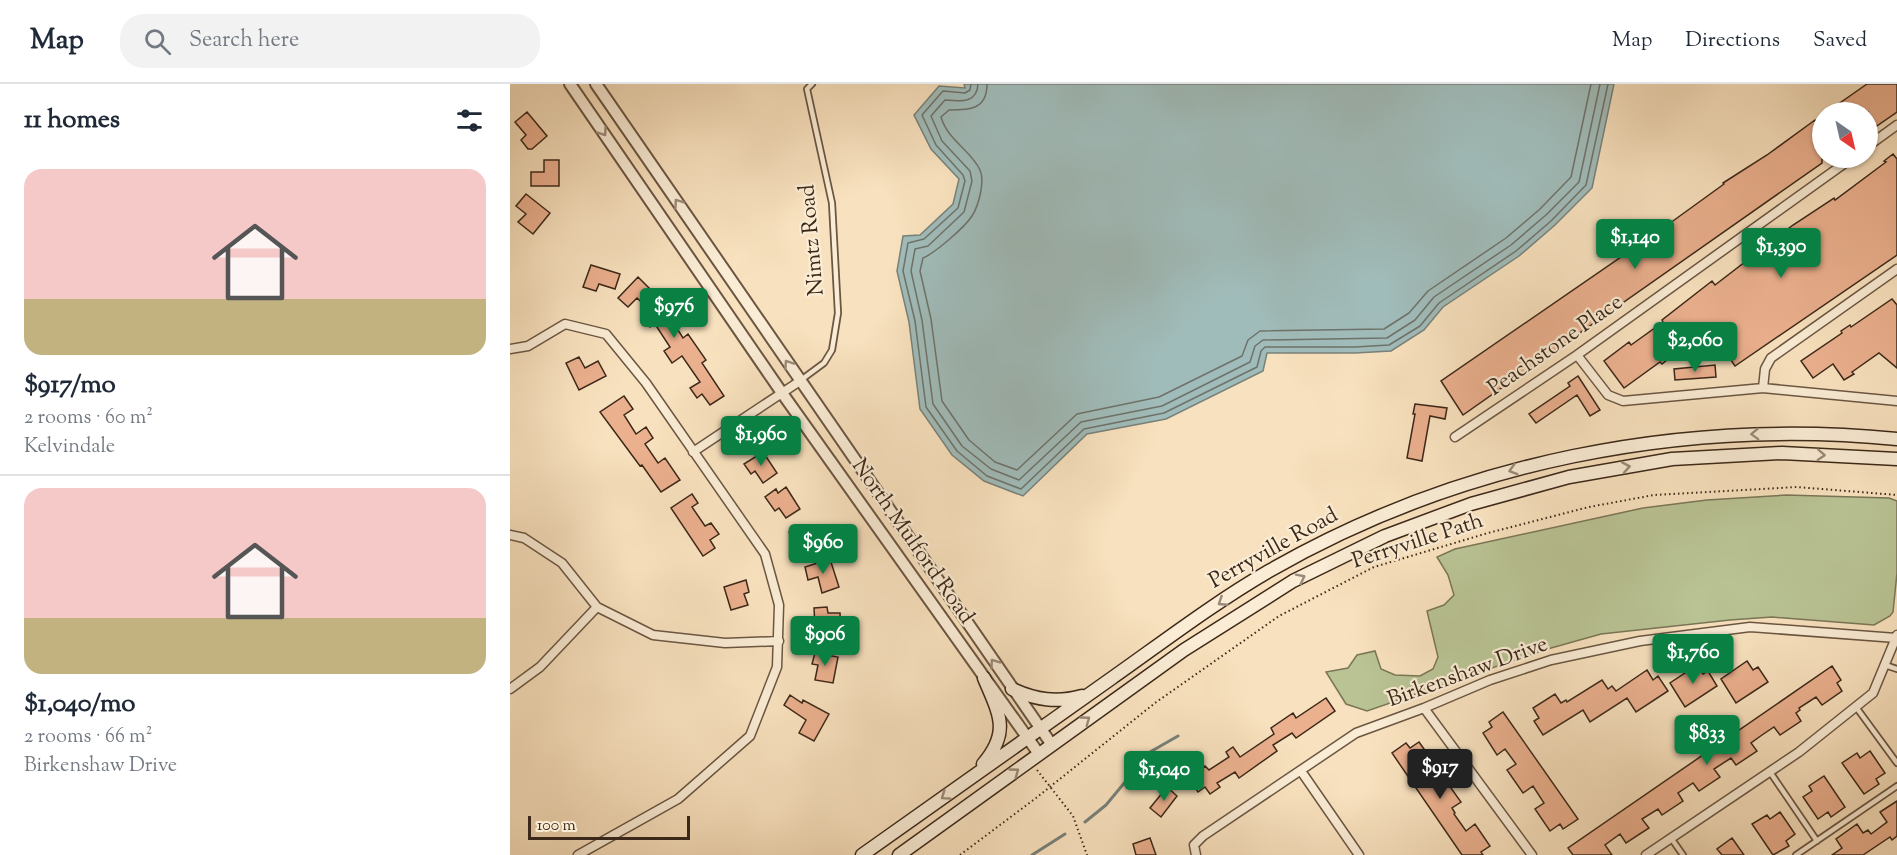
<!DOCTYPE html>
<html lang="en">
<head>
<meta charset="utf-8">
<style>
	body { margin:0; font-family:"Sorts Mill Goudy",serif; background:#f2f2f3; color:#1f2937; height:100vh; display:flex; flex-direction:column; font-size:22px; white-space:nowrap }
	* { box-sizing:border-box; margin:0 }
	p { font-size:20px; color:#747a83 }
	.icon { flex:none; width:33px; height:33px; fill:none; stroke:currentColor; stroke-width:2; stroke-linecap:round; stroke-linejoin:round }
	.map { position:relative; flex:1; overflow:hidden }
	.details { display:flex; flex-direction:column; background:#fff; width:510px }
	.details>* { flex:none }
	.needle { width:39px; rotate:146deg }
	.buttons { position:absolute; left:1302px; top:18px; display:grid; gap:12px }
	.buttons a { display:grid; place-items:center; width:66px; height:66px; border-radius:50%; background:#fff; box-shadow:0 2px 4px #0004; font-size:30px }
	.scale { position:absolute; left:18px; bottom:15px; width:162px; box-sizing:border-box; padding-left:6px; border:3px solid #3c2819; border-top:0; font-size:16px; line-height:21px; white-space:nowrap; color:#3c2819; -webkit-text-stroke:4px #faecd5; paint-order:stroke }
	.price { position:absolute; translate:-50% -51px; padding:0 14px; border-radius:6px; background:#0b8043; color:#fff; font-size:20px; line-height:39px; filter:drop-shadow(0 2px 3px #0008) }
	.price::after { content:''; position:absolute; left:50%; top:36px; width:18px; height:14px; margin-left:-9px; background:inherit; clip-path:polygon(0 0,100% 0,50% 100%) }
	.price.selected { background:#222; color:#fff }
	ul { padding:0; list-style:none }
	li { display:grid; align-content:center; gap:12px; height:318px; padding:0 24px }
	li+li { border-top:2px solid #e0e1e3 }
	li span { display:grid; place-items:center; height:186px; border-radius:18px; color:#555 }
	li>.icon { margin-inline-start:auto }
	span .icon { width:108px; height:108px; fill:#fffc; stroke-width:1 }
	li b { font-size:26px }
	h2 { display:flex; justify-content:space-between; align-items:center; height:72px; padding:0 24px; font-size:26px }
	header { display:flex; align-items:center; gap:36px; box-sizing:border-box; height:84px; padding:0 30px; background:#fff; border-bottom:2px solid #e0e1e3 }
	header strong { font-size:28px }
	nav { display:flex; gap:33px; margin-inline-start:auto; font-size:21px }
	.search { width:420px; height:54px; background:#f2f2f3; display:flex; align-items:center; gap:15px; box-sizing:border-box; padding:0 21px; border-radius:24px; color:#747a83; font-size:22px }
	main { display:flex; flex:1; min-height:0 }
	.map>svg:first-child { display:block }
</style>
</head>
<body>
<header>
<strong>Map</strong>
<div class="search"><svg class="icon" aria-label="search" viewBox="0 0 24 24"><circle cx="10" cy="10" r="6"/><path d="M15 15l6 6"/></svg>Search here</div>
<nav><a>Map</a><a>Directions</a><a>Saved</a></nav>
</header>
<main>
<section class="details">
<h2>11 homes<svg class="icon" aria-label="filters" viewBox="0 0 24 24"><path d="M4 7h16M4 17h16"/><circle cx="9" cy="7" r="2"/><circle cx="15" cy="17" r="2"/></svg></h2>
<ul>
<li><span style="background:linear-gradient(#f6c9c9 70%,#c2b280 0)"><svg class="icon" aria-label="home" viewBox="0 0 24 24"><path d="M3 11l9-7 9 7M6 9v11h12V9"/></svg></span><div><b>$917/mo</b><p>2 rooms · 60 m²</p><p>Kelvindale</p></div></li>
<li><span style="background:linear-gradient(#f6c9c9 70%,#c2b280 0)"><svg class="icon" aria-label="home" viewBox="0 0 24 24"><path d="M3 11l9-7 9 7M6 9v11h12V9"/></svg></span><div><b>$1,040/mo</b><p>2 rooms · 66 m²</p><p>Birkenshaw Drive</p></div></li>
</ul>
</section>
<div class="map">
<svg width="1387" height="771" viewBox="0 0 1387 771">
	<rect width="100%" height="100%" fill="#f8e1be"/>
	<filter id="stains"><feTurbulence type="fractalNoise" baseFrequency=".00333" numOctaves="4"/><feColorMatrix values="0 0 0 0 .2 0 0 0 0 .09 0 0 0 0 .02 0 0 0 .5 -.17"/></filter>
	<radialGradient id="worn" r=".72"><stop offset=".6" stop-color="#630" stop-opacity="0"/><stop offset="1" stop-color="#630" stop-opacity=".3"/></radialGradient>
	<!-- green -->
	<path fill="#b9c394" stroke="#7a7656" stroke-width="1.5" d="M1276 411 1379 414 1387 417V489L1383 528 1380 532 1364 541 1262 533 1220 536 1091 550 1034 566 857 627 836 620 816 588 838 584 847 571 865 567 871 585 885 591 910 592 923 585 928 573 917 527 934 521 944 511 938 491 927 473 945 465 1133 424 1197 416Z"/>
	<!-- water -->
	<path fill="#a0bcba" stroke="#78817a" stroke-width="1.5" d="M454 0H1104L1082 104 1045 141 1009 172 933 223 914 246 881 267 845 269H757L753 287 656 335 577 350 513 412 474 397 442 371 410 325 399 238 387 187 393 152 410 151 443 120 449 95 421 65 404 31 429 2 455 4Z"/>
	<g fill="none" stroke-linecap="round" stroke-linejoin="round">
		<!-- shore -->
		<path stroke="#6e726a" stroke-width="1.5" d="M461 0 460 6 455 9 433 7 412 31 426 61 453 91 455 97 448 124 414 155 398 159 393 187 405 237 416 323 447 367 477 392 511 405 574 345 654 329 747 283 751 267 755 263H845L879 261 910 242 929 219 1006 167 1041 137 1076 101 1098 0
			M468 0C467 20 450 17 435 16L421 32 432 57 460 87 462 97 454 128 418 162 405 165 401 187 412 236 423 320 452 362 481 385 509 396 571 338 652 322 740 278 745 262 753 256 877 254 905 236 924 213 1001 161 1036 131 1069 98 1090 0
			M477 0C477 26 459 26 439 26L431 33C438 57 461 66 470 86 475 97 469 121 462 132 455 143 425 169 413 174L410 187 421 235 432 317 459 356 485 378 507 386 567 330 649 313 732 272 738 256 750 247 874 245 899 229 918 207 996 154 1030 125 1061 93 1081 0"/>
		<!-- stream -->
		<path stroke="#78817a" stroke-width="3" d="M575 738 596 721 640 668 668 652
			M522 771 555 750"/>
	</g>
	<!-- building -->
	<path fill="#ebb08e" stroke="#3c2819" stroke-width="1.5" d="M1357 0H1387V28L1358 48V28H1317Z
		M17 28 37 52 22 65H18L11 56 16 51 5 38Z
		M1305 36 1312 47V79L953 331 931 297 1156 142 1214 100 1213 99 1257 71Z
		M1383 70 1387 75V171L1225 282 1198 243 1152 280 1150 278 1114 304 1094 277 1119 258 1121 261 1153 238 1152 236 1202 197 1205 201 1283 141 1324 114 1325 116 1376 78 1374 77Z
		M34 76H49V102H21V88H34Z
		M16 110 40 129 23 150 8 138 16 130 6 122Z
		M81 181 110 190 105 205 89 200 86 207 73 203Z
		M128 193 146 211 173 254 178 250 196 276 192 279 214 312 200 321 192 310 187 314 180 304 190 298 172 272 162 279 154 267 160 263 145 240 140 243 133 233 142 228 127 214 118 223 108 214Z
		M1382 215 1387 221V284L1369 269 1342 288 1344 290 1334 296 1323 280 1303 294 1291 277 1332 249 1331 247 1340 241 1341 243Z
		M69 273 75 284 88 277 96 292 69 306 56 279Z
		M1205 281 1206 293 1165 296 1164 285Z
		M1068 292 1090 326 1080 332 1067 311 1026 339 1019 330 1060 302 1058 299Z
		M114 312 123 325 114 331 126 350 136 343 143 354 135 360 148 379 155 374 170 396 151 408 132 381 130 382 90 328Z
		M905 320 937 324 935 335 920 332 912 377 897 374 905 330H903Z
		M253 368 267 389 253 399 245 387 241 390 234 380Z
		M276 403 290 425 276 434 269 424 265 427 255 413 266 405 268 409Z
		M182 410 188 419 182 423 195 442 201 439 209 450 200 456 205 464 193 472 161 424Z
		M289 443 293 450 303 445 311 460 290 471 279 448Z
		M320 475 329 503 312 509 308 493 298 496 295 483Z
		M236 496 239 508 234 510 238 521 221 526 214 503Z
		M317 523 318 529H330L331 554 312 555 311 541 305 542 304 524Z
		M305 569 328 573 323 599 305 596 308 581 302 580Z
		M1237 577 1243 586 1248 583 1258 598 1226 619 1211 595Z
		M1187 581 1193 590 1198 587 1207 602 1175 623 1160 599Z
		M1322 582 1331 596 1327 599 1332 607 1312 621 1306 613 1289 624 1290 626 1286 629 1291 637 1270 651 1264 643 1252 651 1241 659 1247 667 1226 681 1221 674 1204 685 1210 693 1189 707 1183 699 1168 709 1173 717 1152 731 1148 725 1132 735 1139 744 1116 759 1110 750 1095 761 1102 771H1063L1058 764Z
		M1137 586 1143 596 1148 592 1158 607 1126 628 1117 614 1080 638 1073 626 1033 651 1024 637 1029 634 1023 624 1045 610 1051 619 1056 616 1057 618 1092 596 1098 605 1102 602 1106 607Z
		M280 611 292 619 293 616 319 630 304 657 289 649 296 636 274 621Z
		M816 614 825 627 786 654 782 649 763 661 767 667 729 694 725 688 707 699 710 703 700 710 695 703 688 708 678 693 695 682 699 686 719 673 716 668 723 663 730 673 764 650 761 644 783 629 786 634Z
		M993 628 1068 735 1053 745 1050 740 1040 747 1025 725 1034 719 1023 702 1013 709 997 686 1006 680 995 665 987 671 973 649 982 643 979 638Z
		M909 658 924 679 915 685 928 703 936 697 951 718 942 724 945 729 944 730 956 747 965 740 980 762 971 768 973 771H952L882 669 896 659 900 664Z
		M1360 667 1375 689 1366 695 1369 700 1354 710 1332 679 1347 669 1350 674Z
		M1314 692 1335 723 1321 733 1318 728 1308 735 1293 713 1302 707 1299 702Z
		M657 703 667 712 651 733 640 724Z
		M1387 717V752L1382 756 1380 753 1353 771H1322L1332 764 1326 755 1347 740 1353 749 1358 746 1361 750 1377 738 1370 728Z
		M1270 728 1285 750 1276 757 1279 762 1263 771 1242 740 1257 731 1260 735Z
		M640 754 646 771H626L623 760Z
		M1222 754 1234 771H1212L1207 765Z"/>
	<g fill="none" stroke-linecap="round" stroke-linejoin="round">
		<defs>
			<path id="service" d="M291 296 314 279 322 266 328 229 322 119 297 5 302 0
				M1375 581 1387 585
				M1346 623 1387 679
				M1260 688 1307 757
				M1161 754 1173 771
				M1286 771 1387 702"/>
			<path id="minor" d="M1358 62 1387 41
				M0 265 18 262 55 240 96 250 136 299 255 470 269 521 267 583 240 652 168 715 68 771
				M1067 271 1098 311 1113 317 1253 304 1387 317
				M1253 304 1255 285 1261 274 1387 185
				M945 353 1067 271 1342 74
				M183 368 290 297
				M0 451 14 454 52 479 87 523 143 551 215 559 269 557
				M0 605 30 583 87 523
				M914 624 1022 771
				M791 687 849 771
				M686 771 684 761 693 752 846 649 914 624 980 596 1041 576 1130 557 1240 543 1386 554
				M1136 771 1289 668 1363 609 1387 551"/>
			<path id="tertiary" d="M60 0 272 309 529 670
				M86 0 542 661"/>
			<path id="secondary" d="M502 605C526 616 547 619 572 612
				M473 680C501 647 489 630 474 594
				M352 771C435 712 518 653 602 594 653 558 704 519 759 487 949 378 1170 334 1387 355
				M389 771 674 566 783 497 875 452 961 420 1059 393 1162 375 1272 369 1387 375"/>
		</defs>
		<!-- service casing -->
		<use href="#service" stroke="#6b5642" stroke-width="8"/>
		<!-- minor casing -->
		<use href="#minor" stroke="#6b5642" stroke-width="11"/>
		<!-- tertiary casing -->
		<use href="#tertiary" stroke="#6b5642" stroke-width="14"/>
		<!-- secondary casing -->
		<use href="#secondary" stroke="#3c2819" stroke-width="15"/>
		<!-- path -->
		<path stroke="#3c2819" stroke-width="2" stroke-dasharray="1.5 3" stroke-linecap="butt" d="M527 686 563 732 577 771
			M450 771 526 714 645 619 769 532 864 483 978 449 1079 423 1144 411 1287 403 1387 411"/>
		<!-- service -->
		<use href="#service" stroke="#faecd5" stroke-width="4.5"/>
		<!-- minor -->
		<use href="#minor" stroke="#faecd5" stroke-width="8"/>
		<!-- tertiary -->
		<use href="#tertiary" stroke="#faecd5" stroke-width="10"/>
		<!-- secondary -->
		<use href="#secondary" stroke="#faecd5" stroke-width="12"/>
	</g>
	<!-- one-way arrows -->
	<defs><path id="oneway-chevron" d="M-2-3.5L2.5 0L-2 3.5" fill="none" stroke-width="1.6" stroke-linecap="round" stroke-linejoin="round" transform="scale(1.5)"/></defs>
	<g stroke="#9b8a77">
		<use href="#oneway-chevron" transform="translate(93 48) rotate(56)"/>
		<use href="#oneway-chevron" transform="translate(168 119) rotate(-125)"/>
		<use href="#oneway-chevron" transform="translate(278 280) rotate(-124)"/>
		<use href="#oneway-chevron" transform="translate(1245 350) rotate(178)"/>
		<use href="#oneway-chevron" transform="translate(1311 371) rotate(3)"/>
		<use href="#oneway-chevron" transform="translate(1116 383) rotate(-10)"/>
		<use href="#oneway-chevron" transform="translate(1003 386) rotate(164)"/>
		<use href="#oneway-chevron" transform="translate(791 494) rotate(-27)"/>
		<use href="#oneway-chevron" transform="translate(712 518) rotate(147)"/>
		<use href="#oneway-chevron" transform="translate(484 579) rotate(-125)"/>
		<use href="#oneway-chevron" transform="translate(576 636) rotate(-36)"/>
		<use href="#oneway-chevron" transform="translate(505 688) rotate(-36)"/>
		<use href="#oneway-chevron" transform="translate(435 712) rotate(145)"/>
	</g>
	<g text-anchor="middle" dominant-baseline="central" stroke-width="4.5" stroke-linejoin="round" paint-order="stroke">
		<!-- street labels -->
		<g font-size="22" fill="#3c2819" stroke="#faecd5">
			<text transform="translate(303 156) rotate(-95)">Nimtz Road</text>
			<text transform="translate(1046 262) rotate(-35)">Peachstone Place</text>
			<text transform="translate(402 458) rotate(55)">North Mulford Road</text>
			<text transform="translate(908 458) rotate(-18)">Perryville Path</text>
			<text transform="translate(764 465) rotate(-29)">Perryville Road</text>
			<text transform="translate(958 589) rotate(-20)">Birkenshaw Drive</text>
		</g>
	</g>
	<rect width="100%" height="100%" filter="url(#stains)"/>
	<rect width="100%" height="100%" fill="url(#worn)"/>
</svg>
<div class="buttons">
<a><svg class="needle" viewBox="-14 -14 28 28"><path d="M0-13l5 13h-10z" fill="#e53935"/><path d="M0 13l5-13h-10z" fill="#747a83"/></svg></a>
</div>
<div class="scale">100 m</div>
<b class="price" style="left:1125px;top:186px">$1,140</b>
<b class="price" style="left:1271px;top:195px">$1,390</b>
<b class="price" style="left:164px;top:255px">$976</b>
<b class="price" style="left:1185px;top:289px">$2,060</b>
<b class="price" style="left:251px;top:383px">$1,960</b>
<b class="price" style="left:313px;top:491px">$960</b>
<b class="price" style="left:315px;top:583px">$906</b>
<b class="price" style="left:1183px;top:601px">$1,760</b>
<b class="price" style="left:1197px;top:682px">$833</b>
<b class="price selected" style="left:930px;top:716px">$917</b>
<b class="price" style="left:654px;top:718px">$1,040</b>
</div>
</main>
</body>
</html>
